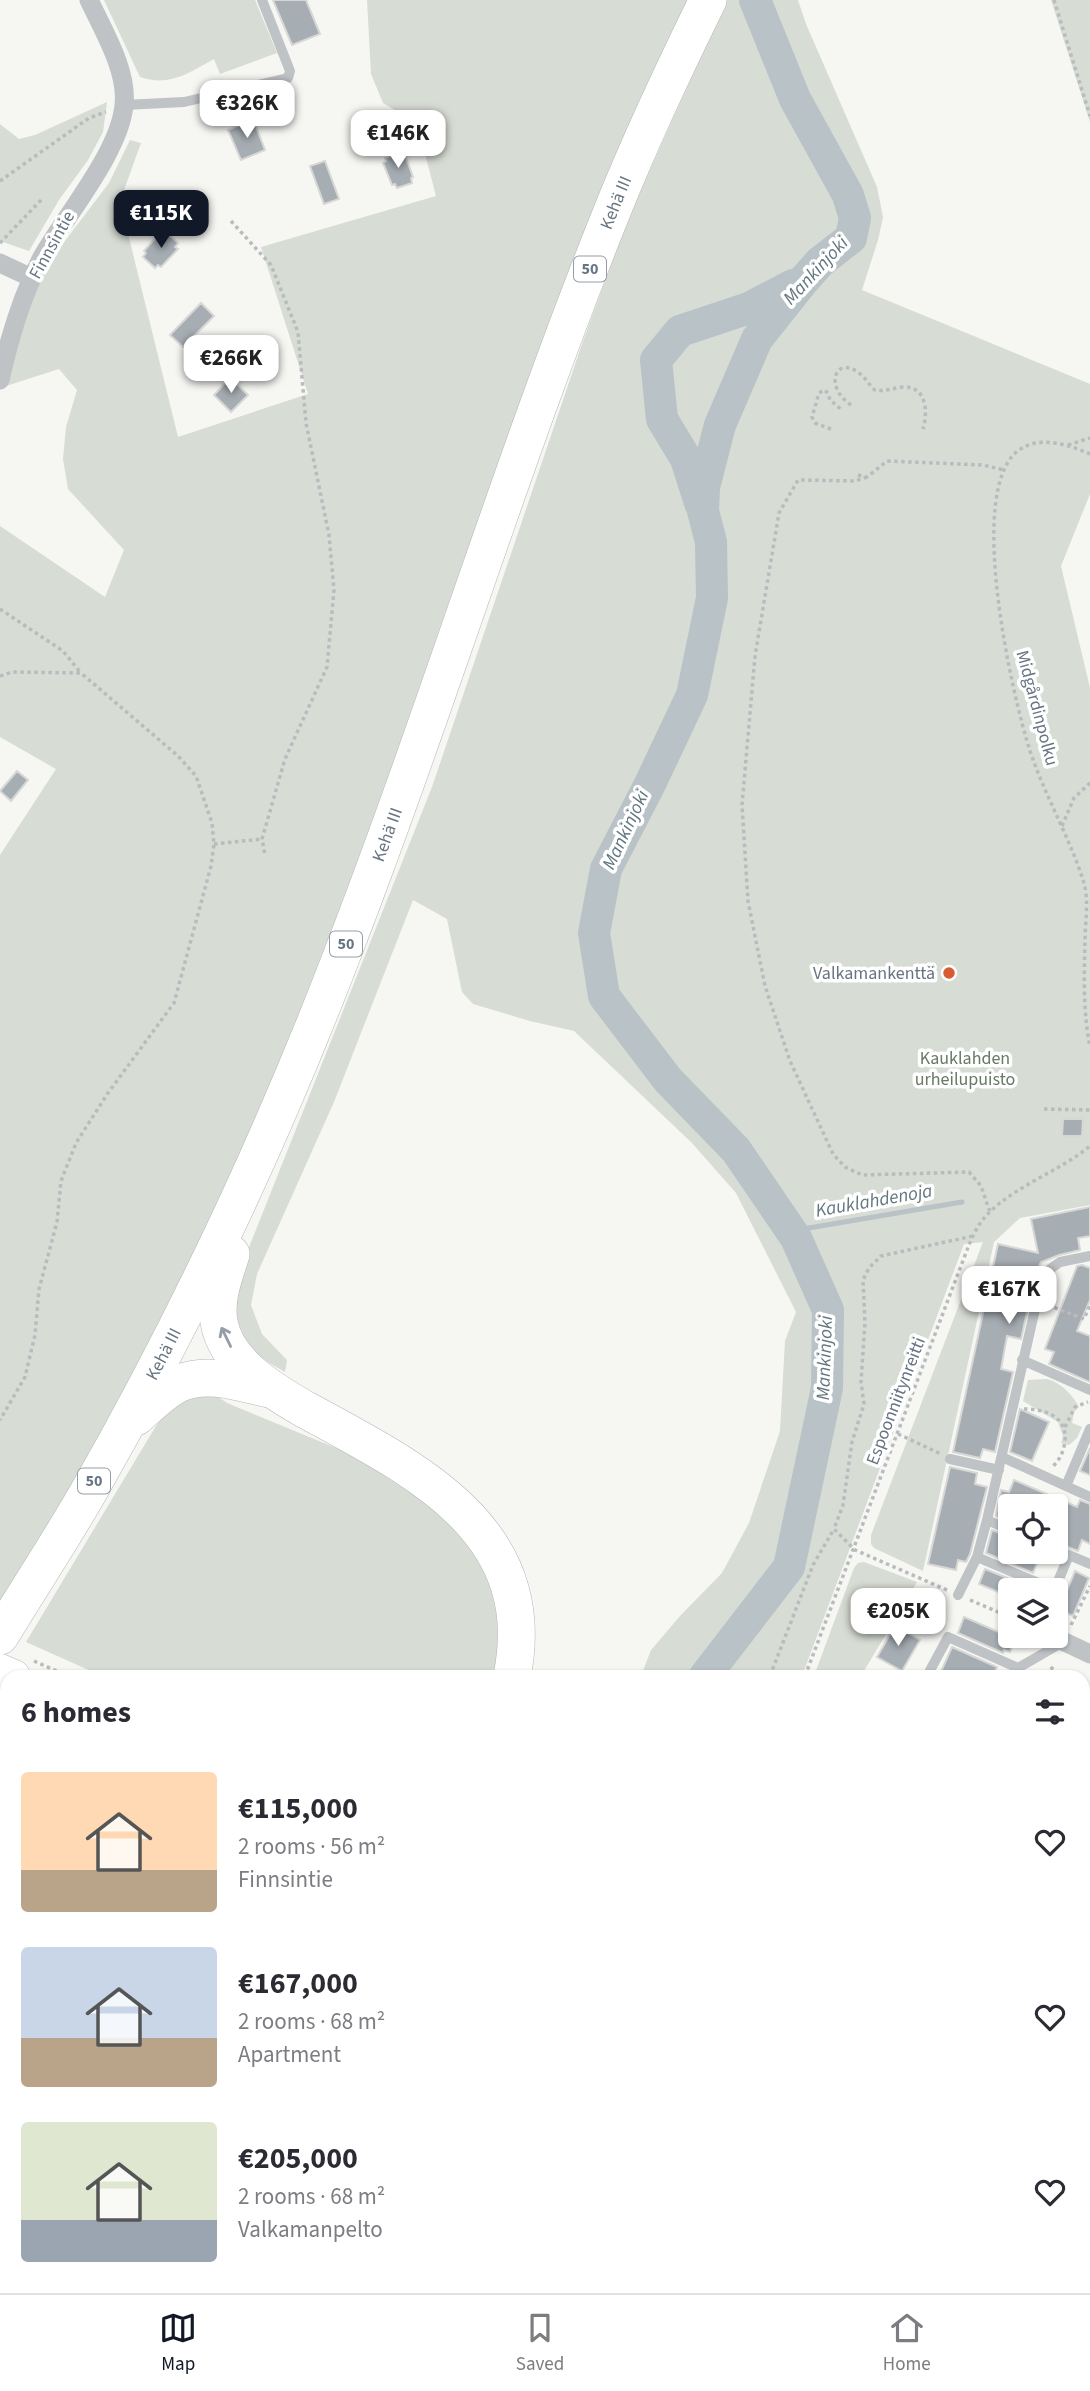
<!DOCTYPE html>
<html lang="en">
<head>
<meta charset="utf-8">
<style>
	body { margin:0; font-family:"Source Sans 3",sans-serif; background:#f2f2f3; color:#2b2b33; height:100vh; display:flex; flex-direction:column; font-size:26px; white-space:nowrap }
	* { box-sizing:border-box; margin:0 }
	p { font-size:23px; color:#7c7c81 }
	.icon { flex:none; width:38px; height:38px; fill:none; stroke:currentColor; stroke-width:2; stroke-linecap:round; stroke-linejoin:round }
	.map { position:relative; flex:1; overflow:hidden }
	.side { position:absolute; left:0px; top:1670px; width:1090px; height:625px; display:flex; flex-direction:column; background:#fff; border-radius:21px 21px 0 0; box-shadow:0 2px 5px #0004 }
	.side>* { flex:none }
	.tools { position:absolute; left:998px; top:1494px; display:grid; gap:14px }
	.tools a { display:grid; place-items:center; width:70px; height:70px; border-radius:7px; background:#fff; box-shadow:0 2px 5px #0004; font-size:35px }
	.price { position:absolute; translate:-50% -60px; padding:0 16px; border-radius:14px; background:#fff; color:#222; font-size:23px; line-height:46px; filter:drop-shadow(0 2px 4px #0008) }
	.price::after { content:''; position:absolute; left:50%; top:42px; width:21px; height:16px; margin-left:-10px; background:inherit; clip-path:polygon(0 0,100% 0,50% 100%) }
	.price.selected { background:#111827; color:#fff }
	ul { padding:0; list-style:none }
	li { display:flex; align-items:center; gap:21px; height:175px; padding:0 21px }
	li span { display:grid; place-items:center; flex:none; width:196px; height:140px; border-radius:7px; color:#555 }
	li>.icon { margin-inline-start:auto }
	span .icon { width:84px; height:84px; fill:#fffc; stroke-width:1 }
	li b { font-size:30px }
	h2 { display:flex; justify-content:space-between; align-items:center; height:84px; padding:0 21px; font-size:30px }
	.menu { display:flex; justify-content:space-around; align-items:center; height:98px; border-top:2px solid #e1e1e2; background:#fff; font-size:19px; color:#7c7c81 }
	.menu a { display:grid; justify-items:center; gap:4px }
	.menu .selected { color:#111827 }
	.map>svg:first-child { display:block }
</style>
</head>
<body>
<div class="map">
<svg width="1090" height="2293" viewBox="0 0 1090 2293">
	<rect width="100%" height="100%" fill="#f6f6f3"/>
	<!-- green -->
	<path fill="#d7dcd4" d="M104 0H255L277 53 220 74 214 59C189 73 169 87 140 77Z
		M367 0H694L414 715 315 978 205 1239 112 1421 0 1603V855L56 769 0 737V526L105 597 124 550 68 489 63 459 66 427 77 390 59 369 3 387 43 270 109 183 130 140 141 143 120 201 178 437 308 394 261 247 436 196 417 123 383 103 371 74Z
		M726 0H798L806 24 877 187 883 217 878 240 862 290 1090 384V494L1061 566 1090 688V1205L1020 1218 994 1242 923 1571 874 1548 871 1544V1535L983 1242 964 1244 802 1676H641L651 1650 680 1616 722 1573 749 1523 780 1431 785 1341 796 1312 736 1193 692 1143 574 1031 530 1021 473 1004 462 992 447 919 413 900 334 1102 257 1274 251 1305 262 1334 287 1360 285 1372 245 1349 231 1311 240 1270 432 787 583 341 628 219Z
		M1051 0H1090V122Z
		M107 102 103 132 88 160 59 200 29 251 0 241V124L19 139 35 135Z
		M1047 1379C1060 1382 1073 1395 1079 1407L1074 1412 1072 1423 1082 1427 1077 1438 1069 1445 1061 1443 1063 1436 1058 1422 1023 1401 1028 1380Z
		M214 1394 227 1403 353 1455 426 1503 471 1541 492 1580 503 1626 494 1676H102L26 1642 162 1416 188 1396Z
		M864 1562 917 1582 861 1676H814L854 1568 858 1563Z
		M0 1691 7 1695V1825L0 1831Z
		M1090 2013 1088 2064 1083 2080V2018Z
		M1090 2178V2293H1044L1038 2287H1083V2179Z
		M643 2287H915L914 2293H643Z"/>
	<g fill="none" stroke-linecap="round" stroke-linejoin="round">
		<!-- stream -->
		<path stroke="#b8c2c7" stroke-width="5" d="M791 1231 962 1202"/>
		<!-- river -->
		<path stroke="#b8c2c7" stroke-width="32" d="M700 503 686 459 662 419 656 360 680 331 749 308 793 285
			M705 1676 789 1567 827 1388 828 1310 796 1238 736 1150 668 1080 604 996 594 933 606 869 650 784 692 695 712 598 711 542 703 511 704 487 720 425 757 339 804 280 820 262 851 238 855 218 848 195 795 99 755 0
			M702 2293V2287"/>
	</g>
	<!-- building -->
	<path fill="#a6adb3" stroke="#d7d7d5" stroke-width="2" d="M273 0H306L320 34 292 45Z
		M253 119 265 150 241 160 228 130Z
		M401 152 402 156 405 155 413 177 411 178 412 183 397 188 395 184 392 185 383 163 386 161 385 158Z
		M325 161 339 199 324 204 310 166Z
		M166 232 178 243 175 247 178 249 161 267 158 265 155 268 143 257 146 253 144 251 160 233 163 235Z
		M201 303 214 316 183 347 170 335Z
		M230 378 248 395 231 412 214 395Z
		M17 771 28 780 11 801 0 791Z
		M1063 1119H1083L1082 1136H1062Z
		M1090 1207V1236L1078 1238 1080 1250 1059 1255 1041 1262 1036 1272 1021 1339 1007 1336 1001 1369 1013 1372 995 1452 983 1449 980 1458 953 1452 998 1244 1038 1253 1031 1219Z
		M1082 1265 1090 1268V1300L1077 1331 1090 1336V1382L1049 1364 1054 1352 1045 1349 1077 1266Z
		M1020 1409 1049 1422 1032 1461 1010 1452Z
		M1090 1448V1475L1080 1471Z
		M950 1467 977 1473 975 1484 987 1487 970 1554 966 1562 958 1560 956 1570 928 1564Z
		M1014 1480 1077 1507 1080 1500 1090 1504V1544L1082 1540 1078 1551 1055 1542V1507H1010V1522L996 1516 1001 1490 1009 1492Z
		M992 1530 1010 1537V1552H1018L1038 1561 1033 1573 986 1553Z
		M985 1569 1027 1586 1025 1591H1010V1597L979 1584Z
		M1075 1571 1089 1578 1073 1616 1059 1610Z
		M964 1617 1015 1639 1010 1652 1004 1650 1003 1653 958 1633Z
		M895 1626 920 1640 902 1671 877 1657Z
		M952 1647 997 1667 993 1676H939Z"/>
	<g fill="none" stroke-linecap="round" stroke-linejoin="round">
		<defs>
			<path id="secondary" d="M1083 2145 1090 2135
				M1083 2171 1090 2166"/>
			<path id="primary" d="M0 1670 14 1676
				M946 2287 954 2293
				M1028 2287 1034 2293
				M993 2293 1002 2287"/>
			<g id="highway">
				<path d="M231 1254C224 1277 215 1298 219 1322 226 1364 273 1391 306 1410 414 1469 542 1529 512 1676"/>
				<path d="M136 1417C149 1406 164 1390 180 1383 208 1371 241 1383 269 1389"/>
				<path id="s1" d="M0 1636C29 1588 61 1540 89 1491 187 1319 271 1140 342 955 438 707 515 451 615 204 643 135 675 67 708 0"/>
			</g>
		</defs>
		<!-- secondary casing -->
		<use href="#secondary" stroke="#b4b8bc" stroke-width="30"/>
		<!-- primary casing -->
		<use href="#primary" stroke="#b5b8bc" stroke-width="33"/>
		<!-- highway casing -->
		<use href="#highway" stroke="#b4b7ba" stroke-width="38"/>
		<!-- path -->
		<path stroke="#b9bcbe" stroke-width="3.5" stroke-dasharray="3.5 3.5" stroke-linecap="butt" d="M1054 0 1090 116
			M0 181 89 118 106 112
			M231 221 271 265 298 332 306 423 329 535 334 590 327 667 285 759 262 839 265 855
			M0 243 43 198
			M851 405C823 386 836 355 859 373 865 377 869 385 875 390 885 392 893 388 903 387 927 386 928 412 923 429
			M831 429 815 423 812 417 819 393 824 390 828 393 830 400 843 411
			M1068 445 1090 438
			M1090 454C1069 445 1040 435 1019 450 965 488 1012 695 1030 751 1045 796 1070 838 1084 883 1089 901 1085 923 1085 941 1084 976 1083 1012 1090 1047
			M858 475 867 477 887 461 983 465 1004 470
			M867 477 855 481 798 480 779 513 755 656 742 805 748 901 765 986 790 1061 833 1154 845 1167 862 1175 969 1172 981 1186 990 1212
			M0 609 63 651 81 673
			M0 676 12 672 81 673 178 756 196 776 212 823 214 844 211 866 174 1003 108 1093 76 1143 61 1181 57 1222 39 1289 35 1335 25 1377 0 1420
			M1062 826 1074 798 1090 783
			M214 844 262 839
			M1044 1109 1090 1110
			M1048 1305 1084 1319 1090 1305
			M1024 1409C1045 1409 1067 1416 1065 1441 1064 1450 1060 1460 1053 1466
			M1065 1427 1075 1407 1088 1402
			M898 1434 941 1454
			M947 1590 855 1550 834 1529 843 1505 852 1442 864 1404 861 1382 865 1322 863 1280 869 1268 881 1256 973 1236
			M970 1600 1010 1617
			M1071 1625 1090 1586
			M34 1661 68 1676
			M770 1676 813 1565 834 1529
			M805 1676 967 1250C970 1242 974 1233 979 1225 1001 1191 1058 1173 1090 1146
			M1048 1676 1054 1664
			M1083 1975 1090 1985
			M1083 2089 1090 2074
			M918 2287 919 2293
			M837 2293 860 2287"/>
		<!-- lane -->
		<path stroke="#bfc3c6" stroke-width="10" d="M124 105 184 102 288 78 290 71 262 0
			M1022 1360 1090 1390
			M1002 1457 1090 1497
			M950 1459 999 1470
			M1066 1486 1090 1429
			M987 1520 1010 1530
			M1055 1549 1090 1564
			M977 1557 1055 1590
			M1054 1591 1069 1555
			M958 1595 977 1557 987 1520 1043 1274 1060 1262 1090 1256
			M927 1676 948 1637 1018 1668 1063 1642
			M1083 1794 1090 1796
			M1083 1854 1090 1857
			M1083 1913 1090 1916
			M1083 1939 1090 1932"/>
		<!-- street -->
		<path stroke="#bfc3c6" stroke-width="19" d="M0 263 32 278
			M0 380C9 339 22 296 41 259 65 216 120 152 124 105 128 71 103 30 89 0
			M1052 1636 1090 1654"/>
		<!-- secondary -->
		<use href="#secondary" stroke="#fff" stroke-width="28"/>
		<!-- primary -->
		<use href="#primary" stroke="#fff" stroke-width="32"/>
		<!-- highway -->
		<use href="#highway" stroke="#fff" stroke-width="37"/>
	</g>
	<!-- one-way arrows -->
	<defs><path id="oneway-shaft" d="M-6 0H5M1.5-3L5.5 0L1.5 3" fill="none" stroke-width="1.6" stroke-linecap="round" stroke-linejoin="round" transform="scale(1.75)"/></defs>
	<use stroke="#959ea8" href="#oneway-shaft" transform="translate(226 1337) rotate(-116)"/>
	<!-- markers -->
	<circle fill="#d85b31" stroke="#fff" stroke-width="2.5" cx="949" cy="973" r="7"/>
	<g text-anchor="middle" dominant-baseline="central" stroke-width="7" stroke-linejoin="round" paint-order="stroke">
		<!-- shield labels -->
		<g fill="#fff" stroke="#959ea8" stroke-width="2">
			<rect x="574" y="256.5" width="32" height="25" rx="5"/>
			<rect x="330" y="931.5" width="32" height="25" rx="5"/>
			<rect x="78" y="1468.5" width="32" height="25" rx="5"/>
		</g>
		<g font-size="16" font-weight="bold" fill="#677582">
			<text x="590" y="269">50</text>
			<text x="346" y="944">50</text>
			<text x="94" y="1481">50</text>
		</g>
		<!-- street labels -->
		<g font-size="18" fill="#677582" stroke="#fff">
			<text stroke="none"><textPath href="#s1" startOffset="1564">Kehä III</textPath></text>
			<text transform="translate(52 245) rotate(-61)">Finnsintie</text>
			<text transform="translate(1037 708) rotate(75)">Midgårdinpolku</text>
			<text stroke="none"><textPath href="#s1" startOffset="892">Kehä III</textPath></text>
			<text stroke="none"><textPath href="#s1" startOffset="326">Kehä III</textPath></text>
			<text transform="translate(896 1401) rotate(-69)">Espoonniitynreitti</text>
		</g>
		<!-- poi labels -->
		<g font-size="18" fill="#677582" stroke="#fff" text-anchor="end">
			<text x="935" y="973">Valkamankenttä</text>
		</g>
		<!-- park labels -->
		<g font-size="18" fill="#697965" stroke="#fff">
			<text x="965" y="1058">Kauklahden<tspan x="965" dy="21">urheilupuisto</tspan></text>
		</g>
		<!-- water labels -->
		<g font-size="19" font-style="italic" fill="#63777f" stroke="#fff">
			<text transform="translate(816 271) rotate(-47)">Mankinjoki</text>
			<text transform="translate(626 830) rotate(-65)">Mankinjoki</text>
			<text transform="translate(874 1201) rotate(-10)">Kauklahdenoja</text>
			<text transform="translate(825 1358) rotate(-88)">Mankinjoki</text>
		</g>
	</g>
</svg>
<div class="tools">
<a><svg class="icon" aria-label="locate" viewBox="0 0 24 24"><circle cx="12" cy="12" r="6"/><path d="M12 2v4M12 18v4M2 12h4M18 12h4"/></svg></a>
<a><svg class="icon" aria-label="layers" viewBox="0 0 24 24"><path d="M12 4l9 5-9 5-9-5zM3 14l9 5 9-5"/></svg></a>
</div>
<b class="price" style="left:247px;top:140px">€326K</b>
<b class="price" style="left:398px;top:170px">€146K</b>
<b class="price selected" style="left:161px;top:250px">€115K</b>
<b class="price" style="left:231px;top:395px">€266K</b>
<b class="price" style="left:1009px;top:1326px">€167K</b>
<b class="price" style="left:898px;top:1648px">€205K</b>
<section class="side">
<h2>6 homes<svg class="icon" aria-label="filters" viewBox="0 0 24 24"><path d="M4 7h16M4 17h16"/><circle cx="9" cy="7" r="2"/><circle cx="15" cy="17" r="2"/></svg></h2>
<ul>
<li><span style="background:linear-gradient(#ffd9b3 70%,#b9a48a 0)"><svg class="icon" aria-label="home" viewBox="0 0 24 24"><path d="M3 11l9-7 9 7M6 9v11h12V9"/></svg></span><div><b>€115,000</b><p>2 rooms · 56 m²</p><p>Finnsintie</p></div><svg class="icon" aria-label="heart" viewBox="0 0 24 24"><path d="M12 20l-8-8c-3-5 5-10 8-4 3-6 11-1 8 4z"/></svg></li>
<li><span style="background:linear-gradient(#c9d6e8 65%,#b9a48a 0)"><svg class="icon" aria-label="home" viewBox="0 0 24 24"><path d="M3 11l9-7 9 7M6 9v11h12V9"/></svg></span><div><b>€167,000</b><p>2 rooms · 68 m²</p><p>Apartment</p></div><svg class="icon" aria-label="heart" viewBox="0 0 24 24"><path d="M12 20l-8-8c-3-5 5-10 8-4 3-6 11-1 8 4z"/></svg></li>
<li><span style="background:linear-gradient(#dfe7d0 70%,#9aa5b1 0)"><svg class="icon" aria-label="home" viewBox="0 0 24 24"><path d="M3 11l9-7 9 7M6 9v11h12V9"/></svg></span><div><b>€205,000</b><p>2 rooms · 68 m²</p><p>Valkamanpelto</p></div><svg class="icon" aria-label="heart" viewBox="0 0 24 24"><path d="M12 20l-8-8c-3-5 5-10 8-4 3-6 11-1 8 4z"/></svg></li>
</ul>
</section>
</div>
<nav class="menu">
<a class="selected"><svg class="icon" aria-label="map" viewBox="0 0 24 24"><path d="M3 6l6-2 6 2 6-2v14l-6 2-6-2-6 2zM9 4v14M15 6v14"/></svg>Map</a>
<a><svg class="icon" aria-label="saved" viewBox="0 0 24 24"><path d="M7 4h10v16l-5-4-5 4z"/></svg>Saved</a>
<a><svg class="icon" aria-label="home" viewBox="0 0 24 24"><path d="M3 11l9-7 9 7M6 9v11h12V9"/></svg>Home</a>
</nav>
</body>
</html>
